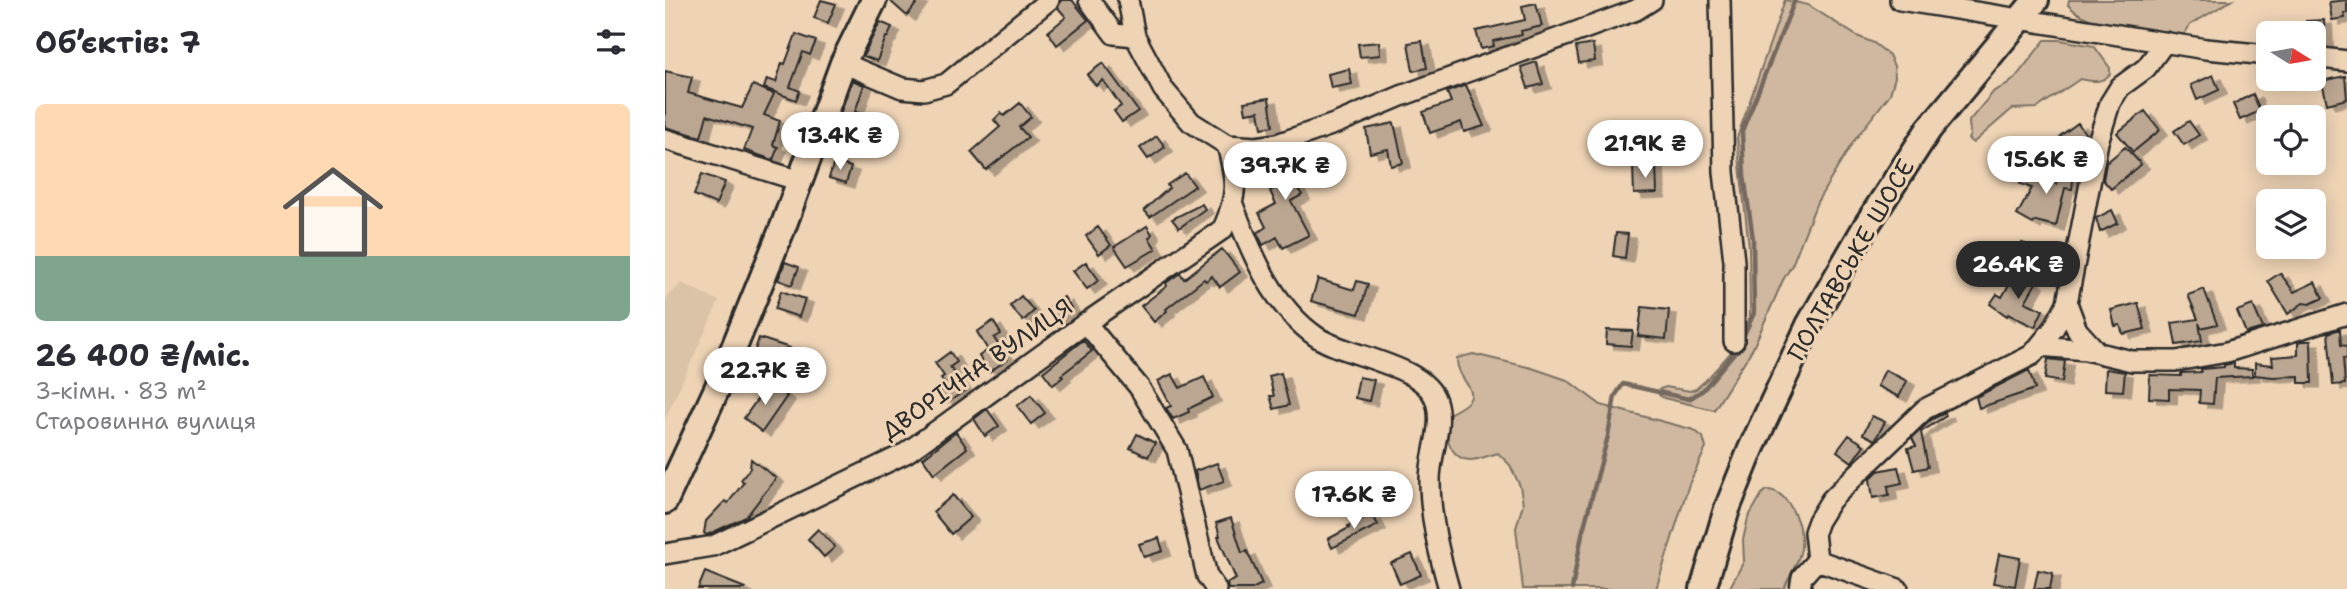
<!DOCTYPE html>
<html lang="uk">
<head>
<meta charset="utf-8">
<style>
	body { margin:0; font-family:"Shantell Sans",sans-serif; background:#f7f7f7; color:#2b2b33; height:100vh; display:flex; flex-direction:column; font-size:26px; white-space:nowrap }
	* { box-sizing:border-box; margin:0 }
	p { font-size:23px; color:#7c7c81 }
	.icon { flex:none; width:38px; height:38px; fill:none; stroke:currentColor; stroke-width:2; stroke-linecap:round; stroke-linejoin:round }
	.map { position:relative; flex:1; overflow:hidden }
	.drawer { display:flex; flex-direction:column; background:#fff; width:665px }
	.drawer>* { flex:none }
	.needle { width:46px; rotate:101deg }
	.tools { position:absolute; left:1591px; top:21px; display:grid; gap:14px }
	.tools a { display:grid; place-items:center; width:70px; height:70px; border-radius:10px; background:#fff; box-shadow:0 4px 18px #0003; font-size:35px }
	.price { position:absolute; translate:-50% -60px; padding:0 16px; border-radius:24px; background:#fff; color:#222; font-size:23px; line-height:46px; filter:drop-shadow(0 2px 4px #0008) }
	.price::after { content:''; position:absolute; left:50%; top:42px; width:21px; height:16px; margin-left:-10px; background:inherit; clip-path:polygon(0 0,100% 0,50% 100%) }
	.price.current { background:#2b2b2b; color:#fff }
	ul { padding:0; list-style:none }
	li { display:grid; align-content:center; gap:14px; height:371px; padding:0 35px }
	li+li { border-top:2px solid #e1e1e2 }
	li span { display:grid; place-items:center; height:217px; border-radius:10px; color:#555 }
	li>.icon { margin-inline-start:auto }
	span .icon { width:126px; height:126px; fill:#fffc; stroke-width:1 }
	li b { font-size:30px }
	h2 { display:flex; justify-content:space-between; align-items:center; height:84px; padding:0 35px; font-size:30px }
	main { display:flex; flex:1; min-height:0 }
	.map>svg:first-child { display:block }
</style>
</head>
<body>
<main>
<section class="drawer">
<h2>Об’єктів: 7<svg class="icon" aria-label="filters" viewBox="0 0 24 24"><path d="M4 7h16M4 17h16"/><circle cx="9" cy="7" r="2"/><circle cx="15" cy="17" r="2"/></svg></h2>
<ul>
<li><span style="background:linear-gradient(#ffd9b3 70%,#7fa58c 0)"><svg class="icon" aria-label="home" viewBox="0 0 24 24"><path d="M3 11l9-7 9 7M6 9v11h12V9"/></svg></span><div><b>26 400 ₴/міс.</b><p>3-кімн. · 83 m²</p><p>Старовинна вулиця</p></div></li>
</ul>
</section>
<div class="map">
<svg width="1682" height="589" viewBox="0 0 1682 589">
	<defs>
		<filter id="shadow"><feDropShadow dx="8" dy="4.5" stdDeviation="0" flood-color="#0004"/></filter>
	</defs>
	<rect width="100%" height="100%" fill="#eed3b5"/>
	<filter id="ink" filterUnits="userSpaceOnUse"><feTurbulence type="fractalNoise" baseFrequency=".0143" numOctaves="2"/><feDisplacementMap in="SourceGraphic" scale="14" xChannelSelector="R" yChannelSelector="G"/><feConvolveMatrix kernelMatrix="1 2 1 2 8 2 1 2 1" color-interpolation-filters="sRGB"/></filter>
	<g filter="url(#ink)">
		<!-- built -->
		<path fill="#dbc3a7" d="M16 283 54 301 0 419V300Z"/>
		<!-- green -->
		<path fill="#cfb89f" stroke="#7d7265" stroke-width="2" d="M1120 0 1143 5 1192 36 1209 43 1224 55 1229 66 1230 77 1225 94 1188 142 1152 202 1127 265 1118 280 1088 348 1049 410 999 398 994 395 995 389 1001 387 1025 391 1031 389 1044 377 1068 350 1085 317 1084 247 1072 138Z
			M1404 0H1567L1525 25 1520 33 1515 36C1482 30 1426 30 1403 5Z
			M1380 40H1395L1429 46 1445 68V74C1437 84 1426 81 1415 79L1372 108 1347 109 1308 143 1303 139 1305 135 1304 121 1329 91 1342 85 1350 78Z
			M808 354 867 368 902 380 936 405 1029 430 1038 437 1041 448 1024 484 991 589H858L851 528 858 504 855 486 845 465 833 453C825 455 813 460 805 460 784 459 778 431 781 415 831 393 791 387 792 358Z
			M1102 490C1125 489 1141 534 1135 553 1132 565 1124 577 1119 589H1064L1079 561 1078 540 1083 518 1097 494Z"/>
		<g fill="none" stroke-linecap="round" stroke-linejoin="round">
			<!-- stream -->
			<path stroke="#74695f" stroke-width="4.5" d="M1077 339 1089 313 1088 239 1079 175 1077 131 1130 0
				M907 589 917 534 943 436 950 396 958 384 1024 399 1038 390 1074 347"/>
		</g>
		<!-- building -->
		<path fill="#bba691" stroke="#2b2b2b" stroke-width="2" filter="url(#shadow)" d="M156 0 171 4 163 23 149 18Z
			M224 0H254L242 16Z
			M396 0H407L423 20 392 45 383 32 401 17 393 8Z
			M1682 0V13H1679L1680 18 1667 20 1664 2Z
			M871 3 877 26 856 31 857 35 828 41 829 46 816 49 811 31 860 20 857 6Z
			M1659 20 1660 43 1648 44V33H1641V21Z
			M215 22 227 27 223 37H221L212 61 198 56Z
			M131 34 151 41 145 55 138 52 125 87 135 91 131 100 99 88 102 79 111 82 117 63 120 64Z
			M757 41 762 68 748 71 743 43Z
			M714 42 715 55 695 57 693 44Z
			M928 44 930 61 914 63 911 47Z
			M871 62 878 84 863 88 856 67Z
			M438 63 473 111 457 122 449 111 456 106 438 80 431 86 422 75Z
			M684 69 687 84 666 88 663 74Z
			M0 71 27 77 23 93 77 108 88 85 109 94 99 115 115 121 108 145 113 147 108 160 79 150 87 129 42 115 36 137 0 127Z
			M1548 75 1554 90 1532 100 1526 85Z
			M1680 76 1682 99 1662 104 1657 81Z
			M187 80 199 85 190 112 197 114 192 129 172 123Z
			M801 85 819 126 799 132 796 122 765 133 758 112 786 102 782 92Z
			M1588 94 1595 111 1575 120 1568 104Z
			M604 98 608 126 597 128 594 111 581 113 579 102Z
			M355 103 366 117 354 127 363 137 321 170 306 152 335 127 329 120 336 113 339 116Z
			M1480 111 1495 130 1468 152 1452 133Z
			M1524 121 1534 135 1519 145 1509 131Z
			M729 123 738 163 726 166 723 149 705 153 701 129Z
			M1413 123 1422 136 1405 148 1395 136Z
			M492 136 500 147 483 159 475 148Z
			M1460 147 1476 164 1446 189 1438 180 1441 163Z
			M634 150 646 173 629 182 637 195 626 201 644 235 618 248 612 237 598 245 592 233 601 227 594 213 611 204 605 191 615 185 604 162Z
			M169 162 186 167 181 183 164 178Z
			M1395 162 1410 164 1407 189 1400 188 1391 226 1370 221 1368 224 1352 215 1367 188 1355 184 1359 173 1392 184Z
			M991 165 992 193 969 194 968 166Z
			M520 173 530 186 485 217 479 210 504 188 502 185Z
			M37 174 60 182 51 204 29 195Z
			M537 204 540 209 514 228 507 219Z
			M1447 210 1453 223 1435 232 1431 218Z
			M482 226 487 234 484 238 491 249 462 266 449 247Z
			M433 227 446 245 434 254 421 236Z
			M951 233 963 234 960 258 948 256Z
			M1357 243 1379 250 1374 264 1352 257Z
			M557 249 575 272 555 287 547 276 541 281 539 279 501 309 502 311 489 322 476 306 502 286 501 283 515 273 519 279Z
			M120 262 134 267 127 285 113 280Z
			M421 262 434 280 422 289 408 271Z
			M1351 272 1371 283 1360 302 1378 310 1370 327 1343 314 1342 316 1325 304 1332 294 1337 297Z
			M1615 273 1629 292 1650 282 1658 298 1645 304 1638 303 1623 314 1603 281Z
			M653 279 689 290 692 281 703 284 694 314 646 301Z
			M1539 289 1552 324 1536 328 1534 323 1537 341 1511 345 1507 323 1533 319 1523 295Z
			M116 291 140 299 134 317 110 309Z
			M356 296 369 311 358 321 345 306Z
			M399 297 407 309 393 319 384 308Z
			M1473 303 1480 329 1458 334 1455 325 1450 326 1446 310Z
			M1588 305 1598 328 1581 333 1572 311Z
			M977 307 1004 310 1001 339 973 336Z
			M328 321 336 334 329 338 343 359 324 372 314 356 323 350 312 332Z
			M942 330 968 331 966 346 941 344Z
			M1672 330H1675L1676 345 1682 346V359L1678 358 1680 384 1668 385 1663 333Z
			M94 338 125 348 119 366 88 356Z
			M418 340 427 351 396 375 398 377 388 385 378 372Z
			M1638 341H1646L1647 383H1634V376L1608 377 1590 375V363L1608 365 1607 357 1633 355V342Z
			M285 352 292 362 285 367 301 390 282 403 275 392 282 387 276 378 279 376 270 363Z
			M1383 359 1400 361 1397 382 1380 379Z
			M1569 363V368L1587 369V376L1550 378 1548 404 1534 403 1535 390 1504 389V399L1484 398 1485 375 1516 376V373L1536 372V369L1559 367V365Z
			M1441 369 1460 372 1458 391 1440 390Z
			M1220 370 1242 381 1234 397 1212 386Z
			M1364 370 1370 389 1314 408 1311 397Z
			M616 373 624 405 609 409 605 396H609L604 376Z
			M507 374 515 388 539 377 548 397 523 409 524 412 508 419 501 408 506 406 493 381Z
			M694 377 709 380 704 401 690 398Z
			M104 383 122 396 97 432 79 418Z
			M366 395 380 413 366 424 352 406Z
			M322 409 334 426 320 436 309 419Z
			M1280 413 1281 416 1256 432 1263 467 1249 470 1243 448 1251 446 1247 438 1267 419Z
			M1207 416 1220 422 1210 440 1198 434Z
			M291 432 302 448 269 474 258 458Z
			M472 434 490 443 483 457 465 448Z
			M1184 435 1199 445 1187 462 1172 451Z
			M86 459 111 478 81 517 42 535 39 533 41 521 60 501 63 503 79 482 76 480 85 468Z
			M552 463 559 481 534 490 530 471Z
			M1233 467 1237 483 1223 486 1224 495 1208 498 1205 479 1213 471Z
			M288 495 306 517 286 534 268 512Z
			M704 515 706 518 708 516 713 525 667 548 663 539 684 528 683 526Z
			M566 518 577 553 582 551 597 584 587 589H563L562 583 571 579 553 537 555 536 551 523Z
			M153 529 170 547 159 557 143 539Z
			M494 538 498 551 479 557 474 544Z
			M747 554 756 575 735 584 726 563Z
			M1334 554 1355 558 1350 586 1328 583Z
			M1373 570 1388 573 1385 589H1369Z
			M40 572 80 588V589H33Z"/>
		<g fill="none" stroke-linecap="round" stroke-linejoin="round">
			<defs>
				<path id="minor" d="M424 0 449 34 470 36
					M463 0 470 36 498 89 526 122 562 145 591 147 612 144 672 123 736 96 971 10 987 0
					M1055 0 1059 172 1069 261V341
					M1235 0 1541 49 1603 55
					M1648 57 1682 61
					M178 63 237 88 259 90 281 84 384 0
					M0 139 135 181
					M568 205C586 252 608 307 652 337 682 357 759 364 771 401 779 426 765 454 765 480 765 517 774 554 784 589
					M1402 303 1412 330 1433 353
					M421 323 474 387 512 450 542 576 551 589
					M1375 346 1421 350 1467 361H1511L1562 352 1682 314
					M0 554 48 546 241 453 421 323 558 229C573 194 572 182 562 145
					M1152 560 1233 589
					M1135 589 1137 577 1152 560 1149 532 1153 521 1166 500 1191 475 1260 409 1367 355 1389 328 1402 303 1433 142 1445 103 1455 87 1481 68 1500 42"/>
				<path id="major" d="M0 501 55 382 118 227 178 63 209 0
					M1038 589 1062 509 1086 449 1144 325 1201 226 1264 129 1371 0"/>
			</defs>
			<!-- minor casing -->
			<use href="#minor" stroke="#2b2b2b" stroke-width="24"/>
			<!-- major casing -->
			<use href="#major" stroke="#2b2b2b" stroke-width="30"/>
			<!-- minor -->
			<use href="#minor" stroke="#eed3b5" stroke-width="19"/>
			<!-- major -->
			<use href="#major" stroke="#eed3b5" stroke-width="24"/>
		</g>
	</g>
	<g text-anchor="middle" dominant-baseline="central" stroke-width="6" stroke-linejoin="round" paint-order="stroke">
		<!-- street labels -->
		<g font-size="24" fill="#2b2b2b" stroke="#eed3b5">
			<text transform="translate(1186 260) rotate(-60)">ПОЛТАВСЬКЕ ШОСЕ</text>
			<text transform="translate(312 369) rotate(-35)">ДВОРІЧНА ВУЛИЦЯ</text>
		</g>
	</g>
</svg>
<div class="tools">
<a><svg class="needle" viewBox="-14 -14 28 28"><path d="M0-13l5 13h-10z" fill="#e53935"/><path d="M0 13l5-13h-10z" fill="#7c7c81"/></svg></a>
<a><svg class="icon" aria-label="locate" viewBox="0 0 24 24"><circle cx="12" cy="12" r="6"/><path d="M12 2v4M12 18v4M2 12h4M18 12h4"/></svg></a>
<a><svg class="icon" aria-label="layers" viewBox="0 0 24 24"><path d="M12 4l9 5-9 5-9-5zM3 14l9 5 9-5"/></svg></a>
</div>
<b class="price" style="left:175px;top:172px">13.4K ₴</b>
<b class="price" style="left:980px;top:180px">21.9K ₴</b>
<b class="price" style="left:1381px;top:196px">15.6K ₴</b>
<b class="price" style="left:620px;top:202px">39.7K ₴</b>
<b class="price current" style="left:1353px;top:301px">26.4K ₴</b>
<b class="price" style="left:100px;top:407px">22.7K ₴</b>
<b class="price" style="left:689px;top:531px">17.6K ₴</b>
</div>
</main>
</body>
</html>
